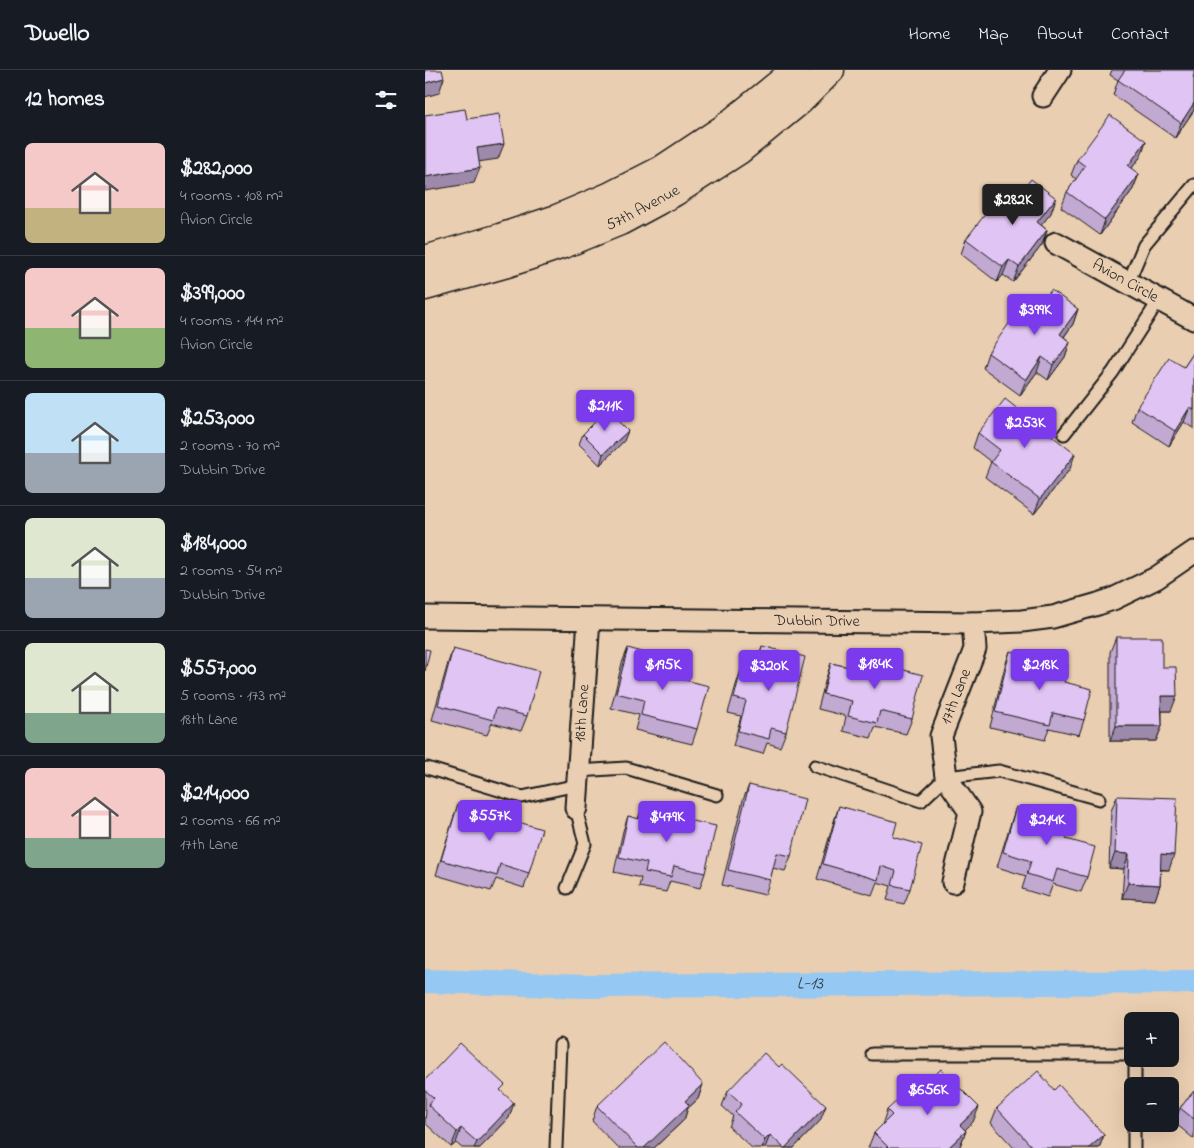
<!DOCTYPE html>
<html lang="en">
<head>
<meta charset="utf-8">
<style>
	body { margin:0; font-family:"Indie Flower",sans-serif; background:#20242c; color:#f1f3f6; height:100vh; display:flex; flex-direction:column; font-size:19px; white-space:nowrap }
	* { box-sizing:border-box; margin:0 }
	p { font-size:16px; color:#9ea1a6 }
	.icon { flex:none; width:28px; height:28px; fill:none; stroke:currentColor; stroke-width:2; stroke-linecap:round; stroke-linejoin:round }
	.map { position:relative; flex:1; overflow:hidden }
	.panel { display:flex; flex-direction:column; background:#171b24; width:425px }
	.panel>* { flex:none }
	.controls { position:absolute; left:699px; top:942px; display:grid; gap:10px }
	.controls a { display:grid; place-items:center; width:55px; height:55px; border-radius:8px; background:#171b24; box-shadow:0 5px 20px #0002; font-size:25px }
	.price { position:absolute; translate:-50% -42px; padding:0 11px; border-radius:5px; background:#7c3aed; color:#fff; font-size:16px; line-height:32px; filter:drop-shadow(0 1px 2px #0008) }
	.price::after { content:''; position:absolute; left:50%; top:30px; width:15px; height:11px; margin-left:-8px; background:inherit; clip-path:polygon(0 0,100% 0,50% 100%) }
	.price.current { background:#222; color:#fff }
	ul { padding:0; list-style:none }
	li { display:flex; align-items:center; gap:15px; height:125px; padding:0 25px }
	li+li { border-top:1px solid #363941 }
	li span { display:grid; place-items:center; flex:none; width:140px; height:100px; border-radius:8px; color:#555 }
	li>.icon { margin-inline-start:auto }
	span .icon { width:60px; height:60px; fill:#fffc; stroke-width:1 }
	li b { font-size:21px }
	h2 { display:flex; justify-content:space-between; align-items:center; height:60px; padding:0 25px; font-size:21px }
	header { display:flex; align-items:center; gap:30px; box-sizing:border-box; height:70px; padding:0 25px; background:#171b24; border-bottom:1px solid #363941 }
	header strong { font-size:24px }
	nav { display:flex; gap:28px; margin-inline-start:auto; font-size:18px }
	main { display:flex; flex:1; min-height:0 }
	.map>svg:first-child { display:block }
</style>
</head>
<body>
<header>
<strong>Dwello</strong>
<nav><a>Home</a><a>Map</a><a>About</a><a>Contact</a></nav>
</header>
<main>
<section class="panel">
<h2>12 homes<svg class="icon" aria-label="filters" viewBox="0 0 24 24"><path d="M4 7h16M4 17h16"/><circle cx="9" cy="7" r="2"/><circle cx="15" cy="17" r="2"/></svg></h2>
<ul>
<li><span style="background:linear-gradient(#f6c9c9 65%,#c2b280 0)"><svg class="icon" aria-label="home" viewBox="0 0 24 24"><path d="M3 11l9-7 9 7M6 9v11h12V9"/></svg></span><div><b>$282,000</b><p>4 rooms · 108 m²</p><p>Avion Circle</p></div></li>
<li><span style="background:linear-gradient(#f6c9c9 60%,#8fb573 0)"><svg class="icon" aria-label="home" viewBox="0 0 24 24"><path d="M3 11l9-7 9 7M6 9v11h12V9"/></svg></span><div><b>$399,000</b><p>4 rooms · 144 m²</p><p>Avion Circle</p></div></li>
<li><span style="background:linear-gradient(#bfe0f5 60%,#9aa5b1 0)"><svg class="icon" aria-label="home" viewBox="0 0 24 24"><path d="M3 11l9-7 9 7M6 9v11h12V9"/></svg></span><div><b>$253,000</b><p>2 rooms · 70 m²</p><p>Dubbin Drive</p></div></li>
<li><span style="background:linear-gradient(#dfe7d0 60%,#9aa5b1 0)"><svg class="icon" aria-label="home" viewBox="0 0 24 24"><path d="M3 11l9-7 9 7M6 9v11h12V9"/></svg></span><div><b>$184,000</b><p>2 rooms · 54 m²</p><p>Dubbin Drive</p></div></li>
<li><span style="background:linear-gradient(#dfe7d0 70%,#7fa58c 0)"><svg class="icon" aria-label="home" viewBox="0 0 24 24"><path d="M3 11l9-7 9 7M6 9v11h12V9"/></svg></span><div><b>$557,000</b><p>5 rooms · 173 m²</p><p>18th Lane</p></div></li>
<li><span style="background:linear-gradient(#f6c9c9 70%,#7fa58c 0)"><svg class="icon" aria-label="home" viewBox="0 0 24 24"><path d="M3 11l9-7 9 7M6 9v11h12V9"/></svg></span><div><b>$214,000</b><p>2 rooms · 66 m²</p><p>17th Lane</p></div></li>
</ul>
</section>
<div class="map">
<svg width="769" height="1078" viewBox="0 0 769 1078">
	<rect width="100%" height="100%" fill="#eaceb1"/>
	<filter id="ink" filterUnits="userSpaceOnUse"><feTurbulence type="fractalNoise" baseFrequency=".02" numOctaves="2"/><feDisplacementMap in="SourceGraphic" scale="10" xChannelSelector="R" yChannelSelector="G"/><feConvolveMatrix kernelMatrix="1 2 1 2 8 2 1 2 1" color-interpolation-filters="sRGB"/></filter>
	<g filter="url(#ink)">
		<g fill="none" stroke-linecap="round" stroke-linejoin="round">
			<!-- canal -->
			<path stroke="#95c8f2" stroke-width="24" id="s1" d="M0 911 163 916 769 912"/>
			<defs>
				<path id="service" d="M703 213 719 175 769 115
					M639 364 688 302 734 230
					M390 696 496 731 521 707 574 701 674 729
					M2 698 97 727 152 715
					M153 701 201 698 292 725
					M142 818 160 774 151 738
					M447 984H708
					M710 1016V989
					M131 1078 135 975
					M709 1078V1054"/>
				<g id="minor">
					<path d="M618 26 635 0"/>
					<path id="s2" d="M631 173 769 249"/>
					<path id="s3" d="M0 547 548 553 597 551 628 547 673 534 688 529 731 508 769 482"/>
					<path id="s4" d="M151 738 164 549"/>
					<path id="s5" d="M528 812 545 742 521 707 516 666 550 579 548 553"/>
				</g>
				<g id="tertiary">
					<path d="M0 190 75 168 132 149 184 127 237 100 299 59 357 12 369 0"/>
					<path id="s6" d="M0 216 82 193 141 173 195 151 249 122 314 80 374 31 405 0"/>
				</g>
			</defs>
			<!-- service casing -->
			<use href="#service" stroke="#1c1c1c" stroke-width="15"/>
			<!-- minor casing -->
			<use href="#minor" stroke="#1c1c1c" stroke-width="25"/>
			<!-- tertiary casing -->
			<use href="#tertiary" stroke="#1c1c1c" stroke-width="31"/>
			<!-- service -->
			<use href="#service" stroke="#eaceb1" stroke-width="11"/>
			<!-- minor -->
			<use href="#minor" stroke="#eaceb1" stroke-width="21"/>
			<!-- tertiary -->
			<use href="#tertiary" stroke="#eaceb1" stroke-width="28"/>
		</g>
		<!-- wall -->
		<path fill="#c1a9d1" stroke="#1c1c1c" d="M687 0H769V40L750 68 688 25 693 10 685 5Z
			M716 86 706 99 714 104 708 119 675 165 636 137 642 122 651 109 646 105 652 90Z
			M631 128 626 143 616 155 622 160 617 175 588 212 578 205 572 212 536 184 541 169 586 134Z
			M653 239 648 254 639 267 645 272 640 287 623 310 612 302 595 325 558 298 563 283 610 242Z
			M769 282V359L759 352 744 376 707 352 712 337 759 297Z
			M553 363 645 399 609 444 560 407 566 392 548 378Z
			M158 364 199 371 175 395 154 374Z
			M691 567 746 641H737V656L731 671H685V582Z
			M337 576 361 662 355 677 342 673 338 684 308 676 316 646 303 643 311 615 316 600 329 603Z
			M28 578 102 646 96 661 67 653 62 665 7 650 23 593Z
			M203 578 214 595 228 599 232 588 256 609 272 659 267 674 210 660 214 645 186 638 197 593Z
			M585 581 639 612 659 650 654 665 624 658 620 670 565 657 580 596Z
			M440 590 487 649 481 664 450 657 446 668 418 661 421 646 393 639 401 608 406 593 436 600Z
			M324 715 366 786 360 801 348 798 345 810 340 825 297 815 318 730Z
			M692 726 744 800H736L735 815 730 830 697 828 699 799 684 798 686 741Z
			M33 734 104 803 99 818 71 809 66 821 11 805 28 749Z
			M414 736 468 767 485 819 479 834 462 830 466 816 452 812 447 825 392 809 409 751Z
			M591 737 641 769 662 807 656 822 628 814 623 827 597 819 601 806 572 797 586 752Z
			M216 740 280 803 275 818 245 811 241 822 214 817 216 808 189 802 198 761 203 746 213 749Z
			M0 1010 77 1022 84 1048 55 1078H37L31 1073 26 1077 0 1053 1 1040H0Z
			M278 1014 273 1029 263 1038 259 1050 229 1078H193L167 1051 172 1036Z
			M496 1019 548 1052 540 1060 541 1061 535 1076 533 1078H443L449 1063 457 1055 462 1040Z
			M629 1020 679 1065 674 1078H589L566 1053 572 1038Z
			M303 1021 395 1051 369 1078H327L304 1057 308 1046 297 1036Z
			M769 1021V1069L750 1053 755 1038Z"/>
		<!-- shaded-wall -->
		<path fill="#9d89aa" stroke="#1c1c1c" d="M19 8 14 23 0 27V13Z
			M769 33V40L750 68 756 53Z
			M721 71 716 86 697 111 703 96Z
			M79 74 73 89 46 93 52 78Z
			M55 98 49 113 0 121V107Z
			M714 104 708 119 675 165 680 150Z
			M631 128 626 143 607 167 612 152Z
			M622 160 617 175 588 212 594 197Z
			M584 190 578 205 572 212 578 197Z
			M653 239 648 254 630 279 635 264Z
			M645 272 640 287 623 310 628 295Z
			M617 287 612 302 595 325 601 310Z
			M765 337 759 352 744 376 750 361Z
			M203 361 199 371 175 395 178 384Z
			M650 384 645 399 609 444 615 429Z
			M736 626H752L746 641H731Z
			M691 656H737L731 671H685Z
			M690 783 704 784 699 799 684 798Z
			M736 784 749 785 744 800 731 799Z
			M703 813 735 815 730 830 697 828Z
			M278 1014 273 1029 263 1038 259 1050 229 1078H219L260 1031Z
			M89 1033 84 1048 55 1078H49L52 1072Z
			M401 1036 395 1051 369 1078H360Z
			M554 1037 548 1052 530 1070 535 1055Z
			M36 1058 31 1073 26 1077 32 1062Z
			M541 1061 535 1076 533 1078H523Z
			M345 1065 340 1078H337L340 1070Z
			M679 1065 674 1078H664Z"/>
		<!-- building -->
		<path fill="#e0c4f3" stroke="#1c1c1c" d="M0 0H17L19 8 0 13Z
			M700 0H769V5L768 7 769 8V33L756 53 693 10Z
			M40 39 42 49 74 44 79 74 52 78 55 98 0 107V45Z
			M685 45 721 71 703 96 714 104 680 150 642 122 660 96 652 90Z
			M606 109 631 128 612 152 622 160 594 197 584 190 578 197 541 169 575 125 586 134Z
			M626 220 653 239 635 264 645 272 628 295 617 287 601 310 563 283 598 234 610 242Z
			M769 282V340L765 337 750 361 712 337 744 288 759 297Z
			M580 329 650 384 615 429 566 392 575 380 553 363Z
			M182 340 203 361 178 384 158 364Z
			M691 567H737V597H751L752 626H736L737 656H691Z
			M337 576 380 587 361 662 346 658 344 669 313 661 321 631 309 628 316 600 330 604Z
			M28 578 114 601 102 646 71 638 68 650 13 635Z
			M203 578 217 582 214 595 229 599 232 588 260 595 256 609 284 616 272 659 216 645 219 630 191 623Z
			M0 579 5 580 0 601Z
			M585 581 643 595 639 612 667 619 659 650 628 643 625 655 570 642Z
			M440 590 498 605 487 649 455 641 452 653 423 646 427 631 398 624 406 593 437 600Z
			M324 715 380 729 366 786 352 783 345 810 303 800Z
			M692 726 752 728 749 785 736 784 735 815 703 813 704 784 690 783Z
			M33 734 117 759 104 803 75 794 72 806 16 790Z
			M414 736 472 752 468 767 497 775 485 819 467 815 471 801 456 796 453 810 398 794Z
			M591 737 646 753 641 769 670 777 662 807 632 799 628 812 602 804 606 791 578 782Z
			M216 740 291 756 280 803 249 796 246 807 220 802 222 793 194 787 203 746 214 749Z
			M239 972 278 1014 260 1031 264 1035 219 1078H213L172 1036Z
			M35 973 80 1015 75 1020 89 1033 52 1072 36 1058 32 1062 3 1035 9 1028 0 1020V1010Z
			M339 983 354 997 357 994 401 1036 360 1078H359L345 1065 340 1070 310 1042 317 1034 303 1021Z
			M516 999 554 1037 535 1055 541 1061 523 1078H464L449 1063 467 1045 462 1040 490 1014 496 1019Z
			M613 1001 629 1020 634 1015 679 1065 664 1078H608L572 1038Z
			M769 1021V1049L755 1038Z"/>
	</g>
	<g text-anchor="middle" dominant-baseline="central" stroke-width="5" stroke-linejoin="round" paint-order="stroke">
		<!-- street labels -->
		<g font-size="16" fill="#1c1c1c" stroke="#eaceb1">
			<text stroke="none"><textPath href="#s6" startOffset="232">57th Avenue</textPath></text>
			<text stroke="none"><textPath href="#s2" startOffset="79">Avion Circle</textPath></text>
			<text stroke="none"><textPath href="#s3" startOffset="392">Dubbin Drive</textPath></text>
			<text stroke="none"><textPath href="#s5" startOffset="198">17th Lane</textPath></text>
			<text stroke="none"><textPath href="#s4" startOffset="95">18th Lane</textPath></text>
		</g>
		<!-- water labels -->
		<g font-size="18" font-style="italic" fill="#343e47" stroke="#eaceb1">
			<text stroke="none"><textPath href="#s1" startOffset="385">L-13</textPath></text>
		</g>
	</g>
</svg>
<div class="controls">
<a>+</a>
<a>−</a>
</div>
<b class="price current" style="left:588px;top:156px">$282K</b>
<b class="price" style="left:610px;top:266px">$399K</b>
<b class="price" style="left:180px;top:362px">$211K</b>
<b class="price" style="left:600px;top:379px">$253K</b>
<b class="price" style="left:450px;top:620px">$184K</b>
<b class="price" style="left:238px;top:621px">$195K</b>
<b class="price" style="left:615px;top:621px">$218K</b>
<b class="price" style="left:344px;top:622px">$320K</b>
<b class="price" style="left:65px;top:772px">$557K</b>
<b class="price" style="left:242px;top:773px">$479K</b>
<b class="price" style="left:622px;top:776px">$214K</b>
<b class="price" style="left:503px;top:1046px">$656K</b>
</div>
</main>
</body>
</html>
